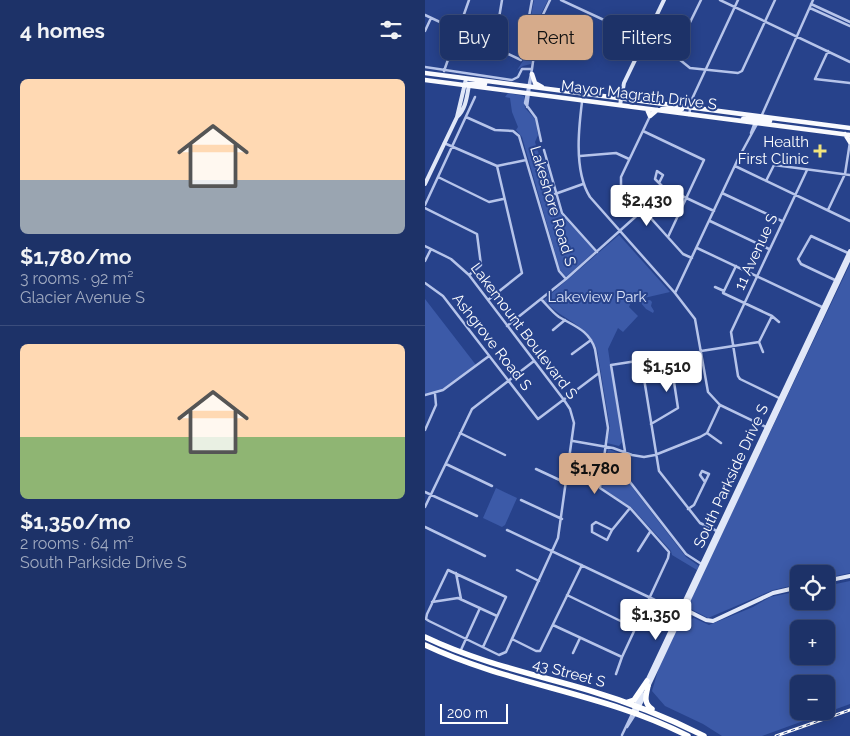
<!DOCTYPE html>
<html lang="en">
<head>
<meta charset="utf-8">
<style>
	body { margin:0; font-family:Raleway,sans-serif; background:#253a6e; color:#f1f3f6; height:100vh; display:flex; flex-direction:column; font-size:19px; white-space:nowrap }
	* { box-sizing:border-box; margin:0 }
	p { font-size:16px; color:#a0aac0 }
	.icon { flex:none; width:28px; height:28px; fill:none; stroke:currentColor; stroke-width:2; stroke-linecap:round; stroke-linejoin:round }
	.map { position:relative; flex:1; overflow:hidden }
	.panel { display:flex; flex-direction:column; background:#1d3268; width:425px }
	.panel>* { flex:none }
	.top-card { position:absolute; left:15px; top:15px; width:335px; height:45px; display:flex; gap:10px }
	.buttons { position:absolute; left:365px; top:565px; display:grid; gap:10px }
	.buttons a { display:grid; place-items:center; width:45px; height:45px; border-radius:8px; background:#1d3268; box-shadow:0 2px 12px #0003,0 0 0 1px #3b4d7c; font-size:25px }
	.scale { position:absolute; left:15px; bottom:12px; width:68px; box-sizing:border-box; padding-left:5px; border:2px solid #fff; border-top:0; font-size:14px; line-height:18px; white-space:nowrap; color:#fff; -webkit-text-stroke:4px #27428b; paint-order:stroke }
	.price { position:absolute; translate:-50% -42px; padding:0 11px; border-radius:5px; background:#fff; color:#222; font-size:16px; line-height:32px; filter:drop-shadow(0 1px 2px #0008) }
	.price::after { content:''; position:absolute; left:50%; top:30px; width:15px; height:11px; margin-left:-8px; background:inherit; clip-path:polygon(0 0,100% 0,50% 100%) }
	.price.on { background:#d6ab8b; color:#111 }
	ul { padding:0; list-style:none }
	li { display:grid; align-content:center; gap:10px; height:265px; padding:0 20px }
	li+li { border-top:1px solid #3b4d7c }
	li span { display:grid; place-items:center; height:155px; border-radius:8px; color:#555 }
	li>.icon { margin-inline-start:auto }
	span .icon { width:90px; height:90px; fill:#fffc; stroke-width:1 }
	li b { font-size:21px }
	h2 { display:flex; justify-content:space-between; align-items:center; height:60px; padding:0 20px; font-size:21px }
	.tag { padding:0 18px; border-radius:8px; background:#1d3268; box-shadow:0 2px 12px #0003,0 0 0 1px #3b4d7c; font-size:18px; line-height:45px }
	.tag.on { background:#d6ab8b; color:#111 }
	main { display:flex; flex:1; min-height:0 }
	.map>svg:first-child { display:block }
</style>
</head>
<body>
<main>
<section class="panel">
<h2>4 homes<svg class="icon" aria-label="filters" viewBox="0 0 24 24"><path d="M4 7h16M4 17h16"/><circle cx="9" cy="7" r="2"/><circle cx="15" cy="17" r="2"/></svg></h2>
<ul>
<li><span style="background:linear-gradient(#ffd9b3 65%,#9aa5b1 0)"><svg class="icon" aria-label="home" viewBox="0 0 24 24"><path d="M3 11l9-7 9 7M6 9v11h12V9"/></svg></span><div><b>$1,780/mo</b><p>3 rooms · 92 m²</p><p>Glacier Avenue S</p></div></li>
<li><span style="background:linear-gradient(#ffd9b3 60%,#8fb573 0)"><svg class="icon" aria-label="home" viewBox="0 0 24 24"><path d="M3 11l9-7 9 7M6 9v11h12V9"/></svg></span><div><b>$1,350/mo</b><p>2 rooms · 64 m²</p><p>South Parkside Drive S</p></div></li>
</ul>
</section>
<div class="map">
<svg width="425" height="736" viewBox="0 0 425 736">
	<rect width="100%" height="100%" fill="#27428b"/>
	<!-- green -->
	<path fill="#3c5aa8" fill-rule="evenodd" d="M109 0H123L110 26 106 64 98 66 92 70 98 61Z
		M83 93 99 96 100 108 110 119 113 135 110 142 113 152 120 161 135 213 170 251 141 277 135 270 97 137 91 130 93 127 87 112 85 98 80 97Z
		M194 235 245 292 219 298 220 301 225 300 227 302 226 306 229 311 228 313 221 309 215 302V299L207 300 204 307 213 316 198 332 193 328 183 349 197 442 194 446 182 443 185 428 172 349C160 322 137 321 119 300Z
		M425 264V573L401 578V574H374V584L348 590 283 618 262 607Z
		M0 299 51 365 18 390 0 395Z
		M183 449 199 455 204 481 207 487 261 557 274 566 272 570 247 555 246 551 208 509 178 489 176 484Z
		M71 488 92 498 80 525 77 527 58 518Z
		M425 581V704L337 736H297L278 724 240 706 227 691 234 667 255 623 269 618 284 625 328 607 345 597 374 591V601H401V586ZM374 629H401V656H374ZM374 684H401V711H374Z"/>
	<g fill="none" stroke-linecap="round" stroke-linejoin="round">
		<!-- street -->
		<path stroke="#b6c4ea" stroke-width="2.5" d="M136 0 220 39
			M276 0 249 55 265 68 313 73 317 71 350 0
			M295 0 425 62
			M386 4 425 22
			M385 8 425 26
			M0 15 96 60 107 0
			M0 31 6 18
			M64 45 72 30 77 0
			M403 51 390 79 425 83
			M0 67 87 80 93 77 97 69H107
			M107 69 113 25 125 0
			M107 69 100 103 111 118 116 141
			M19 71 44 0
			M158 94C154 124 148 170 165 197L250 293 270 319 283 392 295 405 343 428
			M102 107 106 77
			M264 115 267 99 313 0
			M225 116 196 177V185L258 254 267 258
			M41 117 70 130 88 131 94 136 134 271 141 279
			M336 117 388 0
			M218 131 279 160 243 237
			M326 133 330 122
			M19 143 72 166 101 160
			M119 150 137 213 172 252
			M155 156 191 153 204 159
			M310 166 425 221
			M13 177 64 202 78 199
			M341 181 349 165 425 175
			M234 183 238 175 232 171 230 179 238 187 289 211
			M297 193 357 221
			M130 194 158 184
			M0 205 50 97
			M0 208 52 234 56 265 44 275
			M403 210 420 174 425 142
			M285 221 344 249
			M0 246 26 259 44 275 139 400 145 409 149 423 133 538 81 652 74 655 4 621 1 619 2 614 23 570 81 597 58 647
			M272 248 399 308
			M0 261 6 249
			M412 281 376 264 373 259 386 236 423 253
			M0 283 18 296 113 419 174 373
			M290 287 299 291 298 293 347 316 354 322
			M299 291 311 266
			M250 293 313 159 332 124
			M116 299C122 305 127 312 134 317 149 326 164 330 170 349L183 428 175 488 205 508 244 552 243 558 197 657 191 674
			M63 300 97 273 72 166
			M82 326 141 279 218 210
			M128 330 140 320
			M338 352 334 342 347 316
			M147 354 166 340
			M216 360 234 471 275 523 294 532
			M0 395 18 390 64 356
			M356 399 315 379 313 376 306 332 382 170
			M226 424 253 408 245 356
			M0 430 11 405 10 394
			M35 433 80 455
			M282 433 296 443
			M148 441 188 448 207 455 219 457 230 455 275 437 282 433 295 405
			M21 464 67 486
			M111 469 141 483
			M0 492 52 516
			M96 500 137 519
			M0 507 47 409 109 361
			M263 509 269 505 284 474 277 471 275 475 280 482
			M0 527 60 556
			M82 530 230 600 256 608
			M187 530 171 522 167 525V532L182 540 187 530 205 508
			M213 551 225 532
			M278 565 261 554 205 482 186 365 334 342
			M92 570 114 581
			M31 573 36 599
			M142 595 210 628
			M7 602 33 598 72 616
			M128 625 197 657
			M87 639 111 651H115L157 565
			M35 652 55 608
			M148 653 155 638
			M202 727 211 713
			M197 735 207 714"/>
		<!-- secondary -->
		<path stroke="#e0e7f8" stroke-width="4" d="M195 105 199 83 239 0
			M32 117C41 109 42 96 44 85
			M0 184 32 117 41 79
			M401 581 425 576
			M259 609 281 620 288 621 348 593 374 587
			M221 683 425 251
			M223 687 425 257
			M208 712 217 691
			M211 713 220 694"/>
		<!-- primary -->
		<path stroke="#f9fafe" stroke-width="4.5" d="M0 73 425 128
			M107 74 110 83 117 87
			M0 80 425 135
			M43 84H60
			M222 109 225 116 232 110
			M237 109H257
			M318 119 331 120 334 118
			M329 123 334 120 345 121
			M420 134 425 142"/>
		<!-- highway -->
		<path stroke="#fff" stroke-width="5.5" d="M0 637C52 662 108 674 163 690 203 702 242 717 279 736
			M0 645C84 685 180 693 263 736
			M223 686C221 695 218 703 227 709
			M203 702 209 700 222 681"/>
		<defs>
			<path id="rail" d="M351 736 425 710"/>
		</defs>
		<!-- rail casing -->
		<use href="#rail" stroke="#fff" stroke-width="3"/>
		<!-- rail -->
		<use href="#rail" stroke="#27428b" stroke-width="1" stroke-dasharray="4" stroke-linecap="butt"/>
	</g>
	<!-- markers -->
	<path fill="#f2e47c" stroke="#27428b" stroke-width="2" d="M392.5 143.5h5v5h5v5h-5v5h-5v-5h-5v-5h5z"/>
	<g text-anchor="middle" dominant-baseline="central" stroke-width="4" stroke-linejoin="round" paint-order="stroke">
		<!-- street labels -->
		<g font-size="15" fill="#fff" stroke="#27428b">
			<text transform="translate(214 95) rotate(7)">Mayor Magrath Drive S</text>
			<text transform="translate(128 206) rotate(73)">Lakeshore Road S</text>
			<text transform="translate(331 252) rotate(-65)">11 Avenue S</text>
			<text transform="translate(99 331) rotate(53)">Lakemount Boulevard S</text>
			<text transform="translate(67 342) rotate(52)">Ashgrove Road S</text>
			<text transform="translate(306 476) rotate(-65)">South Parkside Drive S</text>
			<text transform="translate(144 673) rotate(15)">43 Street S</text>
		</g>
		<!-- poi labels -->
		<g font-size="15" fill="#fff" stroke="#27428b" text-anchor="end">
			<text x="384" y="142">Health<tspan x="384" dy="17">First Clinic</tspan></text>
		</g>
		<!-- park labels -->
		<g font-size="15" fill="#dae2f8" stroke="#27428b">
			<text x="172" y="297">Lakeview Park</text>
		</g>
	</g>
</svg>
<div class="buttons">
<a><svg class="icon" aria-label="locate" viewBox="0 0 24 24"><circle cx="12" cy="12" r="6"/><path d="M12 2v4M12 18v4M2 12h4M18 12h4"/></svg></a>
<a>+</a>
<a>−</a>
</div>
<div class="scale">200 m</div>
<b class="price" style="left:222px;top:227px">$2,430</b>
<b class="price" style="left:242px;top:393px">$1,510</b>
<b class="price on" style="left:170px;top:495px">$1,780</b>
<b class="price" style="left:231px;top:641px">$1,350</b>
<div class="top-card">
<a class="tag">Buy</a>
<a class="tag on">Rent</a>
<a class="tag">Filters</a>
</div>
</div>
</main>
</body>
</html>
